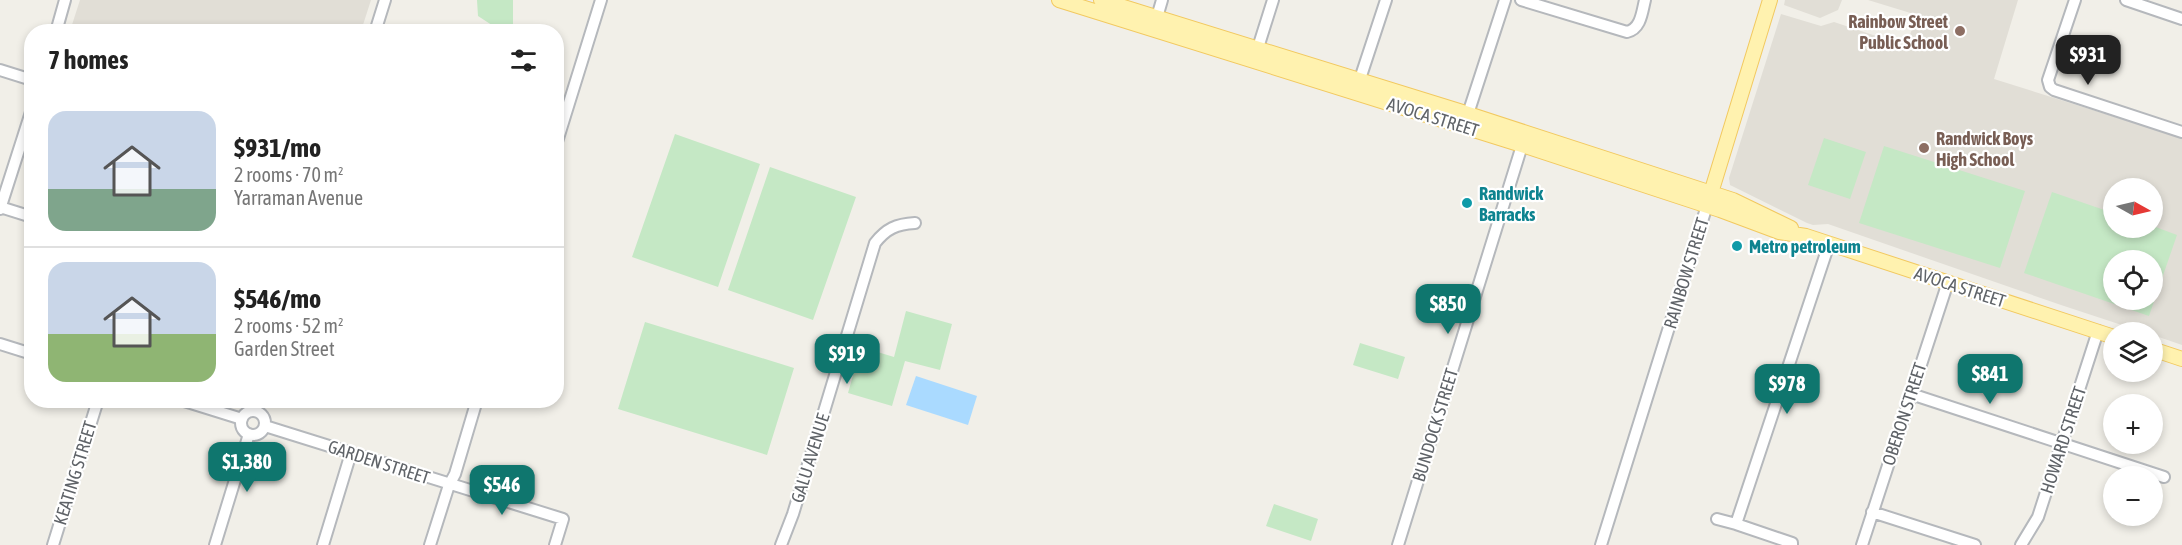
<!DOCTYPE html>
<html lang="en">
<head>
<meta charset="utf-8">
<style>
	body { margin:0; font-family:"Asap Condensed",sans-serif; background:#f6f6f6; color:#222; height:100vh; display:flex; flex-direction:column; font-size:22px; white-space:nowrap }
	* { box-sizing:border-box; margin:0 }
	p { font-size:20px; color:#767676 }
	.icon { flex:none; width:33px; height:33px; fill:none; stroke:currentColor; stroke-width:2; stroke-linecap:round; stroke-linejoin:round }
	.map { position:relative; flex:1; overflow:hidden }
	.side { position:absolute; left:24px; top:24px; width:540px; height:384px; display:flex; flex-direction:column; background:#fff; border-radius:24px; box-shadow:0 3px 9px #0003 }
	.side>* { flex:none }
	.needle { width:39px; rotate:98deg }
	.buttons { position:absolute; left:2103px; top:178px; display:grid; gap:12px }
	.buttons a { display:grid; place-items:center; width:60px; height:60px; border-radius:50%; background:#fff; box-shadow:0 3px 9px #0003; font-size:30px }
	.price { position:absolute; translate:-50% -51px; padding:0 14px; border-radius:12px; background:#0f766e; color:#fff; font-size:20px; line-height:39px; filter:drop-shadow(0 2px 3px #0008) }
	.price::after { content:''; position:absolute; left:50%; top:36px; width:18px; height:14px; margin-left:-9px; background:inherit; clip-path:polygon(0 0,100% 0,50% 100%) }
	.price.current { background:#222; color:#fff }
	ul { padding:0; list-style:none }
	li { display:flex; align-items:center; gap:18px; height:150px; padding:0 24px }
	li+li { border-top:2px solid #e0e0e0 }
	li span { display:grid; place-items:center; flex:none; width:168px; height:120px; border-radius:18px; color:#555 }
	li>.icon { margin-inline-start:auto }
	span .icon { width:72px; height:72px; fill:#fffc; stroke-width:1 }
	li b { font-size:26px }
	h2 { display:flex; justify-content:space-between; align-items:center; height:72px; padding:0 24px; font-size:26px }
	.map>svg:first-child { display:block }
</style>
</head>
<body>
<div class="map">
<svg width="2182" height="545" viewBox="0 0 2182 545">
	<rect width="100%" height="100%" fill="#f1efe8"/>
	<!-- education -->
	<path fill="#e1ded6" fill-rule="evenodd" d="M80 0H371L361 31H70Z
		M1785 0H1842L1838 10 1820 18 1784 5Z
		M1868 0H2018L1994 79 2182 138V345L2153 335 2152 333H2146L2061 305 1828 224 1813 225 1807 223 1730 185 1729 178 1781 14 1821 26 1834 22 1906 46 1917 15ZM2114 189H2152V228H2114ZM2114 261H2152V300H2114Z"/>
	<!-- green -->
	<path fill="#c5e8c5" fill-rule="evenodd" d="M477 0H513V31H501L478 16Z
		M675 134 760 164 718 287 632 257Z
		M1824 138 1866 152 1850 199 1808 185Z
		M1884 146 2025 191 2000 268 1859 223Z
		M770 167 856 197 813 320 728 290Z
		M2052 192 2113 213 2114 228 2153 226 2177 235 2149 316 2024 273ZM2114 261H2152V300H2114Z
		M906 311 952 324 940 370 905 361 892 406 848 393 861 347 894 357Z
		M645 322 794 368 767 455 618 409Z
		M1360 343 1405 357 1398 379 1353 365Z
		M1274 504 1318 519 1311 541 1266 526Z"/>
	<!-- water -->
	<path fill="#aadaff" d="M916 376 977 396 968 425 906 405Z"/>
	<g fill="none" stroke-linecap="round" stroke-linejoin="round">
		<defs>
			<path id="minor" d="M1521 0 1627 32C1641 29 1642 12 1645 0
				M2075 0 2048 80 2050 87 2054 90 2182 132
				M2126 0 2182 19
				M1155 24 1162 0
				M56 32 65 0
				M375 32 385 0
				M1256 54 1273 0
				M0 70 32 80
				M1358 85 1386 0
				M1466 120 1505 0
				M556 145 601 0
				M0 207 32 217
				M0 209 32 109
				M0 344 32 354
				M1911 394 2164 477
				M181 400 242 419
				M241 423a12 12 0 1 1 24 0a12 12 0 1 1-24 0Z
				M265 426 563 519 555 545
				M1872 512 1975 545
				M1717 519 1736 524
				M53 545 98 400
				M215 545 249 434
				M323 545 351 453
				M430 545 449 485 455 474 477 400
				M781 545 793 514 875 243C886 229 896 224 915 223
				M1398 545 1524 139
				M1601 545 1709 199
				M1792 545V543L1736 524 1829 244
				M1862 545 1948 282
				M2021 545 2038 517 2098 331"/>
			<path id="major" d="M1059 0 1522 145 1720 210 1779 232 1806 236 2114 337
				M1101 0 1459 111 1733 200 1791 228
				M1711 193 1770 0
				M2152 349 2182 359"/>
		</defs>
		<!-- minor casing -->
		<use href="#minor" stroke="#b5b8bc" stroke-width="14"/>
		<!-- major casing -->
		<use href="#major" stroke="#f2c960" stroke-width="16"/>
		<!-- minor -->
		<use href="#minor" stroke="#fff" stroke-width="10"/>
		<!-- major -->
		<use href="#major" stroke="#fff2af" stroke-width="14"/>
	</g>
	<!-- markers -->
	<g fill="#8d6e63" stroke="#fff" stroke-width="2">
		<circle cx="1960" cy="31" r="6"/>
		<circle cx="1924" cy="148" r="6"/>
	</g>
	<g fill="#0f9aa8" stroke="#fff" stroke-width="2">
		<circle cx="1467" cy="203" r="6"/>
		<circle cx="1737" cy="246" r="6"/>
	</g>
	<g text-anchor="middle" dominant-baseline="central" stroke-width="4.5" stroke-linejoin="round" paint-order="stroke">
		<!-- education labels -->
		<g font-size="18" font-weight="bold" fill="#785e54" stroke="#fff" text-anchor="end">
			<text x="1948" y="21">Rainbow Street<tspan x="1948" dy="21">Public School</tspan></text>
			<text x="1936" y="138" text-anchor="start">Randwick Boys<tspan x="1936" dy="21">High School</tspan></text>
		</g>
		<!-- street labels -->
		<g font-size="18" fill="#5f6368" stroke="#fff">
			<text transform="translate(1433 117) rotate(17)">AVOCA STREET</text>
			<text transform="translate(1686 273) rotate(-73)">RAINBOW STREET</text>
			<text transform="translate(1960 287) rotate(18)">AVOCA STREET</text>
			<text transform="translate(1904 414) rotate(-72)">OBERON STREET</text>
			<text transform="translate(1435 425) rotate(-73)">BUNDOCK STREET</text>
			<text transform="translate(2063 440) rotate(-72)">HOWARD STREET</text>
			<text transform="translate(810 458) rotate(-73)">GALU AVENUE</text>
			<text transform="translate(379 462) rotate(18)">GARDEN STREET</text>
			<text transform="translate(75 473) rotate(-73)">KEATING STREET</text>
		</g>
		<!-- culture labels -->
		<g font-size="18" font-weight="bold" fill="#0d838f" stroke="#fff" text-anchor="start">
			<text x="1479" y="193">Randwick<tspan x="1479" dy="21">Barracks</tspan></text>
			<text x="1749" y="246">Metro petroleum</text>
		</g>
	</g>
</svg>
<div class="buttons">
<a><svg class="needle" viewBox="-14 -14 28 28"><path d="M0-13l5 13h-10z" fill="#e53935"/><path d="M0 13l5-13h-10z" fill="#767676"/></svg></a>
<a><svg class="icon" aria-label="locate" viewBox="0 0 24 24"><circle cx="12" cy="12" r="6"/><path d="M12 2v4M12 18v4M2 12h4M18 12h4"/></svg></a>
<a><svg class="icon" aria-label="layers" viewBox="0 0 24 24"><path d="M12 4l9 5-9 5-9-5zM3 14l9 5 9-5"/></svg></a>
<a>+</a>
<a>−</a>
</div>
<b class="price current" style="left:2088px;top:86px">$931</b>
<b class="price" style="left:1448px;top:335px">$850</b>
<b class="price" style="left:847px;top:385px">$919</b>
<b class="price" style="left:1990px;top:405px">$841</b>
<b class="price" style="left:1787px;top:415px">$978</b>
<b class="price" style="left:247px;top:493px">$1,380</b>
<b class="price" style="left:502px;top:516px">$546</b>
<section class="side">
<h2>7 homes<svg class="icon" aria-label="filters" viewBox="0 0 24 24"><path d="M4 7h16M4 17h16"/><circle cx="9" cy="7" r="2"/><circle cx="15" cy="17" r="2"/></svg></h2>
<ul>
<li><span style="background:linear-gradient(#c9d6e8 65%,#7fa58c 0)"><svg class="icon" aria-label="home" viewBox="0 0 24 24"><path d="M3 11l9-7 9 7M6 9v11h12V9"/></svg></span><div><b>$931/mo</b><p>2 rooms · 70 m²</p><p>Yarraman Avenue</p></div></li>
<li><span style="background:linear-gradient(#c9d6e8 60%,#8fb573 0)"><svg class="icon" aria-label="home" viewBox="0 0 24 24"><path d="M3 11l9-7 9 7M6 9v11h12V9"/></svg></span><div><b>$546/mo</b><p>2 rooms · 52 m²</p><p>Garden Street</p></div></li>
</ul>
</section>
</div>
</body>
</html>
